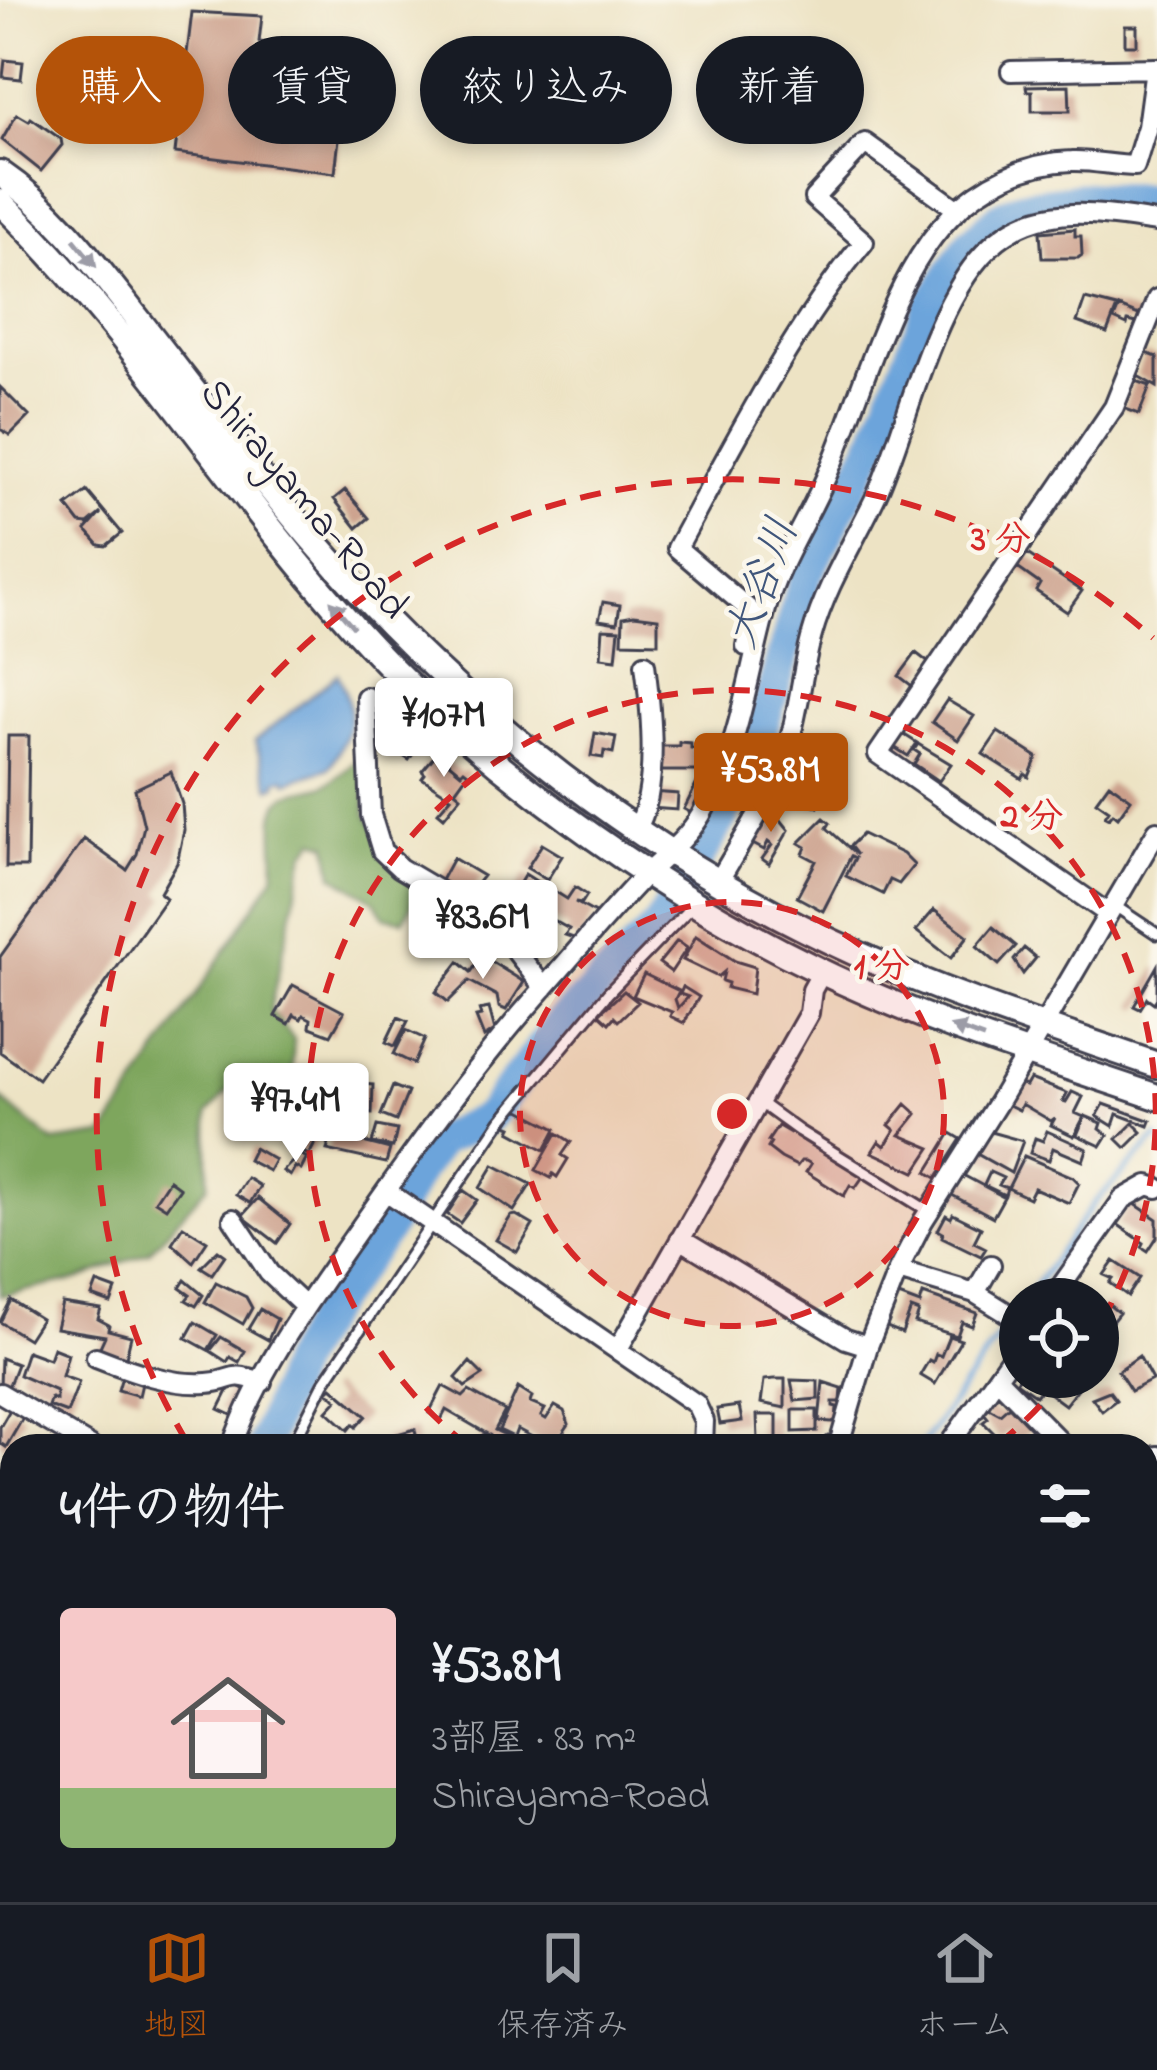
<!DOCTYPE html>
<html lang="ja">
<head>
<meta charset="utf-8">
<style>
	body { margin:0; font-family:"Indie Flower","Klee One",sans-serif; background:#242831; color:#f1f3f6; height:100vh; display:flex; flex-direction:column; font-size:45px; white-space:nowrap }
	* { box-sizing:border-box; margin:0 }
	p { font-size:39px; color:#9ea1a6 }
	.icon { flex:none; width:66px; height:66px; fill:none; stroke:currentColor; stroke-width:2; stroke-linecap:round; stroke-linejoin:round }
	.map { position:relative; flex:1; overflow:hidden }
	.details { position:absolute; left:0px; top:1434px; width:1158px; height:468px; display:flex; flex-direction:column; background:#171b24; border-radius:36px 36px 0 0; box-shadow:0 6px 18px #0003 }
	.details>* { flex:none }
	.hud { position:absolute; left:36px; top:36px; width:1086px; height:108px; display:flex; gap:24px }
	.controls { position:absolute; left:999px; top:1278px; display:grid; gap:24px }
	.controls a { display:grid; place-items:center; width:120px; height:120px; border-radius:50%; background:#171b24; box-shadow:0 6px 18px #0003; font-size:60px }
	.price { position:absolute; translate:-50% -102px; padding:0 27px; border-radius:12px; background:#fff; color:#222; font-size:39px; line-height:78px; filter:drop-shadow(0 3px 6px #0008) }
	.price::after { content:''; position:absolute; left:50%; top:72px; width:36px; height:27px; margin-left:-18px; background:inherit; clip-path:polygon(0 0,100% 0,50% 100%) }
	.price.current { background:#b45309; color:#fff }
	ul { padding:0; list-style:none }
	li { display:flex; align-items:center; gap:36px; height:300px; padding:0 60px }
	li span { display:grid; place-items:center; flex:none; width:336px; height:240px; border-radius:12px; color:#555 }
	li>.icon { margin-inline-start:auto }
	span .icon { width:144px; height:144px; fill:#fffc; stroke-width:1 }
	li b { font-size:51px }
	h2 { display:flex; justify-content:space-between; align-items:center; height:144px; padding:0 60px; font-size:51px }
	.chip { padding:0 42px; border-radius:54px; background:#171b24; box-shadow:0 6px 18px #0003; font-size:42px; line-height:108px }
	.chip.current { background:#b45309; color:#fff }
	.menu { display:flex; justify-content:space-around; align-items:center; height:168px; border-top:3px solid #363941; background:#171b24; font-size:33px; color:#9ea1a6 }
	.menu a { display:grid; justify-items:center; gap:6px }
	.menu .current { color:#b45309 }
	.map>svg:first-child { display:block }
</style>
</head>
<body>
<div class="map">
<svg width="1157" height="1902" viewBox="0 0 1157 1902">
	<rect width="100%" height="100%" fill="#fbf7ec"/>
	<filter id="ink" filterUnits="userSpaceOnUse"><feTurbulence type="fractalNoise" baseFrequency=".00833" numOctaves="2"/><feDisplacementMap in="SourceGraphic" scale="24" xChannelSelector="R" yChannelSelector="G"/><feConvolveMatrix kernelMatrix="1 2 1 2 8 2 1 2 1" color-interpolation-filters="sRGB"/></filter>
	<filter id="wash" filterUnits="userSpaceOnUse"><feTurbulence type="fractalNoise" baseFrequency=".004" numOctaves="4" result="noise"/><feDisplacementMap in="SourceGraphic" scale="48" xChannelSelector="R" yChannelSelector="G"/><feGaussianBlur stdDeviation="2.7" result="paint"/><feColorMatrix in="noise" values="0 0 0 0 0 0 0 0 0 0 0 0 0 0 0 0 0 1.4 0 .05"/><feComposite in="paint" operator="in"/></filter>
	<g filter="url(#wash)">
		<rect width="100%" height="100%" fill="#ede3c4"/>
		<!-- forest -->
		<path fill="#7ea65d" stroke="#50644c" stroke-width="3" d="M355 761 364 766 366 814 409 883C417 899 413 906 403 920L385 917 375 901 333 875 328 844 315 840 305 854 270 1010 294 1039 292 1074 242 1076 208 1113V1185L149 1252 80 1279 0 1296V1098L53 1142 104 1135 274 876C276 856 272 836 274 818 277 787 304 793 325 785 335 781 347 769 355 761Z
			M738 1890H879L870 1902H729Z"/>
		<!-- water -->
		<path fill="#6ca4db" stroke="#47638b" stroke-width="3" d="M338 674C357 717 352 729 329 768L287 782 285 778 277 780V785L270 788 255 741Z"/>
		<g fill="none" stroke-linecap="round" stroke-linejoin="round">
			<!-- stream -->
			<path stroke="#6ca4db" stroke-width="6" d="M1026 1299 1095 1202 1157 1138
				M921 1446 1020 1307
				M616 1902 626 1890"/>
			<!-- river -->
			<path stroke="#6ca4db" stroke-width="33" d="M263 1446 295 1362 326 1310 386 1230 420 1167 441 1140 487 1118 559 1025 658 927 714 831 757 746 806 575 878 436 930 306 970 244 1001 217 1023 206 1086 198 1157 199
				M131 1902 134 1890"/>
		</g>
		<g id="blocks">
			<!-- building -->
			<path fill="#cb9f8a" d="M192 12 262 16 259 42 349 53 335 173 175 153Z
				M1125 26H1137V45H1125Z
				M5 60 23 62 21 79 3 77Z
				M1069 85 1070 111H1032V91H1027L1026 86Z
				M17 114 29 121 31 118 61 139 62 145 41 171 2 140Z
				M1075 229V236H1081L1082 255 1078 258H1042L1040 232Z
				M1085 299 1117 307 1107 333 1077 322Z
				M1119 307 1139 315 1136 323 1128 321 1127 325 1114 319Z
				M1146 353 1157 357V387L1136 375Z
				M1134 380 1150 386 1139 414 1123 408Z
				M0 387 29 416 10 435 0 429Z
				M345 490 369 518 357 528 334 499Z
				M87 491 122 533 106 546 99 545 86 530 101 513 88 524 80 523 67 506Z
				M1026 553 1082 591 1067 612 1036 591 1040 584 1016 567Z
				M603 602 620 605 617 623 599 620Z
				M634 615 658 618V643L622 642 623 617Z
				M603 629 619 630 616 659 601 657Z
				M916 653 929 663 912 686 899 676Z
				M947 700 974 716 958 740 932 722Z
				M403 726 423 739 409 760 381 741 390 728 398 733Z
				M998 732 1037 757 1029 777 1025 774 1022 779 983 754Z
				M595 733 616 737 613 753 604 751 603 758 591 756Z
				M903 734 917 743 908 756 894 747Z
				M8 736H29L27 867H6Z
				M679 742 691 743V748L697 749V771H658L660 746H679Z
				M918 744 951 764 939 781 914 764 920 754 914 750Z
				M702 745 720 748 713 766 717 756 724 759 716 779 709 776 713 766 700 768Z
				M437 753 461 773 464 770 468 773 455 791 461 796 444 817 438 812 451 797 422 778 425 774 422 771Z
				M793 761 839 778 834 788 829 786 818 807 780 788Z
				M171 772 182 804 184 830 177 863 160 893 166 898 38 1079 0 1052V957L84 839 127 870 137 854 144 826 135 789Z
				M701 775 713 781 697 816 684 809Z
				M1109 783 1131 799 1118 817 1113 813 1109 818 1105 816 1109 810 1096 801Z
				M651 792 678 794 677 810 650 808Z
				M766 808 777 815 789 830 769 864 762 859 772 845 768 842 764 850 751 843 768 818 763 815Z
				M824 818 830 823 827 828 857 855 850 846 862 834 903 854 914 865 899 884 890 880 883 894 846 876 855 858 851 856 823 911 797 897 816 861 803 854 806 847 799 843Z
				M542 844 562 856 547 880 527 868Z
				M453 858 483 876 464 900 439 884Z
				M525 874 539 883 526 905 512 896Z
				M543 884 567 899 575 887 587 895 582 903 575 902 595 913 579 940 565 935 569 929 529 907Z
				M934 910 968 936 951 958 916 931Z
				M993 927 1016 946 999 965 977 946Z
				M533 929 548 947 536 957 521 939Z
				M696 936 735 961 755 967 752 994 727 988 728 983 722 981 724 972 718 977 683 960Z
				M677 941 687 948 671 972 659 963Z
				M1024 948 1036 958 1023 974 1014 960Z
				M482 956 524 982 506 1010 499 1007 497 996 469 981 448 1002 436 992 459 962 471 972Z
				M1157 966V998L1154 1003 1147 998 1140 1009 1134 1006Z
				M644 974 679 991 675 999 678 1008 688 997 680 994 683 987 699 997 684 1023 670 1016 672 1012 633 996Z
				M293 985 344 1012 331 1035 310 1027 311 1019 303 1015 301 1019 294 1015 289 1024 275 1016Z
				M624 991 638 1002 618 1021 614 1017 609 1023 599 1014Z
				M489 1008 495 1030 484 1037 476 1017 481 1016 479 1010Z
				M398 1017 408 1021 395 1046 386 1042Z
				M406 1030 425 1039 414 1064 394 1054Z
				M1030 1079 1067 1093 1063 1101 1066 1102 1072 1092 1083 1097 1075 1113 1084 1117 1074 1136 1051 1125 1055 1118 1051 1121 1022 1104 1019 1110 1007 1104 1017 1082 1026 1086Z
				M343 1083 373 1085 372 1114 342 1112Z
				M393 1086 408 1092 396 1121 381 1115Z
				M267 1098 302 1116 290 1139 255 1122Z
				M906 1104 917 1114 900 1135 931 1148 915 1172 872 1152 879 1141 885 1146 895 1130 889 1125Z
				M1104 1104 1151 1121 1149 1126 1117 1114 1113 1126 1097 1116Z
				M239 1109 252 1113 247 1128 234 1123Z
				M520 1110 556 1129 545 1150 510 1131 512 1127 507 1125 515 1111Z
				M1085 1116 1102 1123 1100 1129 1108 1135 1101 1146 1077 1135Z
				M1133 1123 1142 1132 1126 1148 1117 1139Z
				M307 1125 321 1132 309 1155 295 1148Z
				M377 1126 397 1130 393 1147 372 1143Z
				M778 1126 790 1133 792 1129 858 1173 862 1178 855 1188 850 1185 844 1196 806 1172 811 1164 806 1161H801L797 1166 781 1158 768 1148 771 1143 768 1141Z
				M987 1131 1023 1141 1011 1173 977 1154Z
				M1047 1131 1087 1149 1083 1161 1053 1148 1049 1160 1030 1153 1035 1138 1043 1141Z
				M557 1133 571 1142 562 1155 568 1159 557 1177 553 1174 551 1178 536 1170Z
				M951 1133 961 1139 936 1178 927 1172Z
				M332 1134 390 1149 386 1163 327 1150Z
				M254 1148 275 1160 269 1171 248 1160Z
				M300 1154 307 1158 301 1170 295 1167 290 1176 283 1171Z
				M1024 1156 1073 1177 1079 1183 1069 1203 1034 1188 1029 1198 1008 1188Z
				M494 1165 531 1184 514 1211 480 1188Z
				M990 1172 1003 1178 999 1185 1007 1188 1005 1195 984 1185Z
				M961 1174 1004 1197 993 1217 950 1194Z
				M247 1178 260 1186 250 1203 236 1195Z
				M169 1180 180 1188 166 1208 155 1201Z
				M463 1190 477 1200 460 1223 447 1214Z
				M258 1198 290 1224 277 1243 242 1216Z
				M1132 1202 1157 1219V1237L1148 1251 1142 1247 1144 1243 1117 1224Z
				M953 1214 981 1228 974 1242 986 1248 981 1256 942 1237 943 1233 938 1230 946 1215 951 1218Z
				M516 1215 533 1225 517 1252 496 1240 511 1216Z
				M183 1226 207 1241 193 1262 172 1243Z
				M218 1250 225 1255 212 1274 201 1267Z
				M1114 1261 1140 1278 1128 1296 1110 1283 1113 1279 1104 1275Z
				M185 1280 203 1295 196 1306 186 1300 190 1295 180 1288Z
				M216 1282 246 1297 252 1308 243 1324 205 1302Z
				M97 1283 116 1290 111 1303 92 1296Z
				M923 1294 977 1313 972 1326 962 1322 957 1336 915 1323 919 1312 911 1309 902 1333 884 1326 896 1295 920 1304Z
				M11 1300 41 1319 28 1339 0 1322Z
				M62 1303 101 1309 98 1319 109 1325 108 1330 131 1336 125 1361 99 1349 105 1336 56 1328Z
				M1109 1305 1119 1313 1106 1329 1098 1323V1307L1102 1309Z
				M260 1309 277 1319 268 1340 248 1329Z
				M195 1322 217 1335 208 1350 186 1338Z
				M949 1336 961 1340 935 1384 920 1375 929 1360 933 1362 936 1354 941 1356Z
				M221 1337 245 1351 239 1362 230 1357 227 1362 210 1351Z
				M53 1348 68 1354 62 1376 79 1382 67 1413 48 1406 51 1398 56 1400V1391L19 1375 27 1351 49 1359Z
				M1139 1356 1152 1380 1131 1391 1118 1371Z
				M1 1358 17 1364 7 1390 0 1387Z
				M470 1362 483 1375 465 1387 456 1378Z
				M123 1373 143 1379 139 1396 118 1390Z
				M1020 1377H1068L1080 1386 1065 1405 1042 1388 1036 1396 1016 1382Z
				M774 1379H785V1408L761 1403 764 1380Z
				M791 1380 818 1381V1399L795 1401Z
				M823 1382 842 1388 841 1402H833V1406L837 1407 836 1420 832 1422 819 1421Z
				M232 1383 251 1393 234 1416 219 1409Z
				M443 1386 463 1397 469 1391 505 1411 495 1430 511 1438 506 1446H476L483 1435 491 1436 446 1410 441 1420 429 1413Z
				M332 1387 366 1416 356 1427 353 1424 348 1430 327 1411 337 1400 328 1391Z
				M518 1388 532 1397 530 1403 545 1409 541 1416 546 1419 555 1406 564 1411 569 1424 557 1442 566 1446H549L517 1429 514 1437 499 1430Z
				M1109 1391 1116 1400 1102 1411 1092 1398Z
				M739 1406 742 1421 720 1424 717 1409Z
				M1009 1406 1031 1429 1017 1442 1008 1431 1000 1439 983 1422 988 1418 984 1413 989 1408 1000 1414Z
				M11 1408 24 1416 6 1447 0 1443V1427Z
				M793 1410H817V1431L793 1432Z
				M757 1415H777V1441L758 1440Z
				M415 1429 418 1446H385L383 1438Z
				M0 1763 12 1766V1816L0 1813Z
				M1157 1792V1826L1146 1812V1799Z
				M10 1816H12V1856L0 1844V1832L7 1828Z
				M178 1890H221L216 1902H196Z
				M977 1890H1021L1014 1897 1000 1892 990 1902Z
				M1072 1890H1094L1103 1898 1099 1902H1060Z"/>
		</g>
	</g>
	<g filter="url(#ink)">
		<use href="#blocks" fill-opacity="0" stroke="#403f50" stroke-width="3"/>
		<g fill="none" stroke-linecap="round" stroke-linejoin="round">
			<defs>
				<path id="service" d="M1112 904 1157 934
					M759 1102 799 1131 930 1212
					M292 1446 324 1383 501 1121 608 993 694 904"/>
				<path id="minor" d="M1011 71 1157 68
					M746 646 752 612 677 548C731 449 792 328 864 242L814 198 865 143 958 210
					M366 697 371 815 382 851 400 868 495 924 544 988
					M636 830C660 791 651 709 645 664
					M718 882C742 840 771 798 786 752 799 714 801 674 812 635 826 585 855 541 877 494 910 421 936 280 1006 234 1052 203 1106 215 1157 222
					M1107 913 878 754 1114 407 1157 299
					M386 1191 696 1404 704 1421 703 1446
					M233 1219 269 1273 305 1307
					M680 1239 846 1339 868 1346
					M898 1270 975 1293 1020 1321
					M975 1293 991 1265
					M1052 1299 1123 1199 1148 1185 1157 1188
					M618 1349 809 1013 812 990 822 972
					M96 1357C129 1370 170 1386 207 1383 237 1381 226 1370 262 1382
					M997 1378 1064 1446
					M0 1393 90 1446
					M232 1446C257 1373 306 1305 350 1242 410 1156 472 1069 542 990 574 954 606 916 639 881 660 859 685 842 701 815 740 748 746 681 766 609 779 560 811 515 830 468 863 391 891 277 951 216 982 184 1028 162 1072 161 1093 160 1114 166 1135 166L1147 127 1155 68
					M832 1446 839 1444 868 1346 898 1270 923 1221 997 1104 1157 831
					M948 1446 1020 1345
					M0 1556 12 1558
					M1146 1590 1157 1579
					M0 1752 12 1753
					M1146 1770 1157 1759
					M396 1890 414 1902
					M919 1890 931 1902
					M1140 1890 1152 1902
					M103 1902 106 1890
					M161 1902 164 1890
					M457 1902 465 1890
					M882 1902 890 1890"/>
				<path id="tertiary" d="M0 173C56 211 96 266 137 318 195 392 251 468 312 539 463 714 647 859 858 954 955 998 1057 1030 1157 1065
					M0 202C132 330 230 490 353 627 477 764 652 890 818 970 927 1023 1043 1058 1157 1097
					M1146 1468 1157 1459
					M700 1902 708 1890"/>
			</defs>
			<!-- service casing -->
			<use href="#service" stroke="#403f50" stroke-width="15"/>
			<!-- minor casing -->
			<use href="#minor" stroke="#403f50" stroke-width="24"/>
			<!-- tertiary casing -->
			<use href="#tertiary" stroke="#403f50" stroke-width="30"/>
			<!-- service -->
			<use href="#service" stroke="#fff" stroke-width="9"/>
			<!-- minor -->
			<use href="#minor" stroke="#fff" stroke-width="18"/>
			<!-- tertiary -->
			<use href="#tertiary" stroke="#fff" stroke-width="24"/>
		</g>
		<!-- one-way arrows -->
		<defs><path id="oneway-solid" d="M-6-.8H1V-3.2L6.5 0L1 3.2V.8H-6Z" transform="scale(3)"/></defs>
		<g fill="#9c9ca7">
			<use href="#oneway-solid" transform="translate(85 253) rotate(51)"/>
			<use href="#oneway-solid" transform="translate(342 614) rotate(-131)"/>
			<use href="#oneway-solid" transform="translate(967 1032) rotate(-160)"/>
		</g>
	</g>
	<!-- distance rings -->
	<circle cx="732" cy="1114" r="212" fill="#d62828" fill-opacity=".12"/>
	<g fill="none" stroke="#d62828" stroke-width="6" stroke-dasharray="21 15">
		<circle cx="732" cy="1114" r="212"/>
		<path d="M1064 1378A424 424 0 0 1 996 1446M468 1446A424 424 0 1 1 1099 1326"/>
		<path d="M187 1442A636 636 0 0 1 1153 638"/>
	</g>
	<g text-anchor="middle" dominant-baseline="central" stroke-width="9" stroke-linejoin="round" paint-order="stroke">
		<!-- street labels -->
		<g font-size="42" fill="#22223b" stroke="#fbf7ec">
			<text transform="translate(303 500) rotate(50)">Shirayama-Road</text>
		</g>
		<!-- water labels -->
		<g font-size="45" font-style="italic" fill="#40567b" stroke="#fbf7ec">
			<text transform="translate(764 584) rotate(-70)">大谷川</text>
		</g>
	</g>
	<circle cx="732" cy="1114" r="18" fill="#d62828" stroke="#fbf7ec" stroke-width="6"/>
	<g font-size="36" text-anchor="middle" font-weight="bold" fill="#d62828" stroke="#fbf7ec" stroke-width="9" stroke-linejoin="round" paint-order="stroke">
		<text x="1001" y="550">3 分</text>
		<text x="1032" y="827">2 分</text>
		<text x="882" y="977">1 分</text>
	</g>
</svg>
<div class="controls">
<a><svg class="icon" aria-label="locate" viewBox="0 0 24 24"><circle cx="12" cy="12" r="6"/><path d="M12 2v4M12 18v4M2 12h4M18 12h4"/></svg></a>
</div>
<b class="price" style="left:444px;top:780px">¥107M</b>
<b class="price current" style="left:771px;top:835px">¥53.8M</b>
<b class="price" style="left:483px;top:982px">¥83.6M</b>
<b class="price" style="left:296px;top:1165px">¥97.4M</b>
<div class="hud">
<a class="chip current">購入</a>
<a class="chip">賃貸</a>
<a class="chip">絞り込み</a>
<a class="chip">新着</a>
</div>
<section class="details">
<h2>4件の物件<svg class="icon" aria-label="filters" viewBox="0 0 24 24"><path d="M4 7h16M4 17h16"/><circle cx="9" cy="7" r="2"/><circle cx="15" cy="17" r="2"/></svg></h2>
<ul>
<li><span style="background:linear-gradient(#f6c9c9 75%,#8fb573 0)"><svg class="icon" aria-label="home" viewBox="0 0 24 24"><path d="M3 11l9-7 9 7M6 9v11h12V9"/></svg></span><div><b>¥53.8M</b><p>3部屋 · 83 m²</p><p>Shirayama-Road</p></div></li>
</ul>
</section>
</div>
<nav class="menu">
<a class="current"><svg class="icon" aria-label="map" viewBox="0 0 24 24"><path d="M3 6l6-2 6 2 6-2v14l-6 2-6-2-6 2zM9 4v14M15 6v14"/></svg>地図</a>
<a><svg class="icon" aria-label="saved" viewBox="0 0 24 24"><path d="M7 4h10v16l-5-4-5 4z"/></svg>保存済み</a>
<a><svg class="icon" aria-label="home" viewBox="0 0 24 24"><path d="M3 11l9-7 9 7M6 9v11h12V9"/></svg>ホーム</a>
</nav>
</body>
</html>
